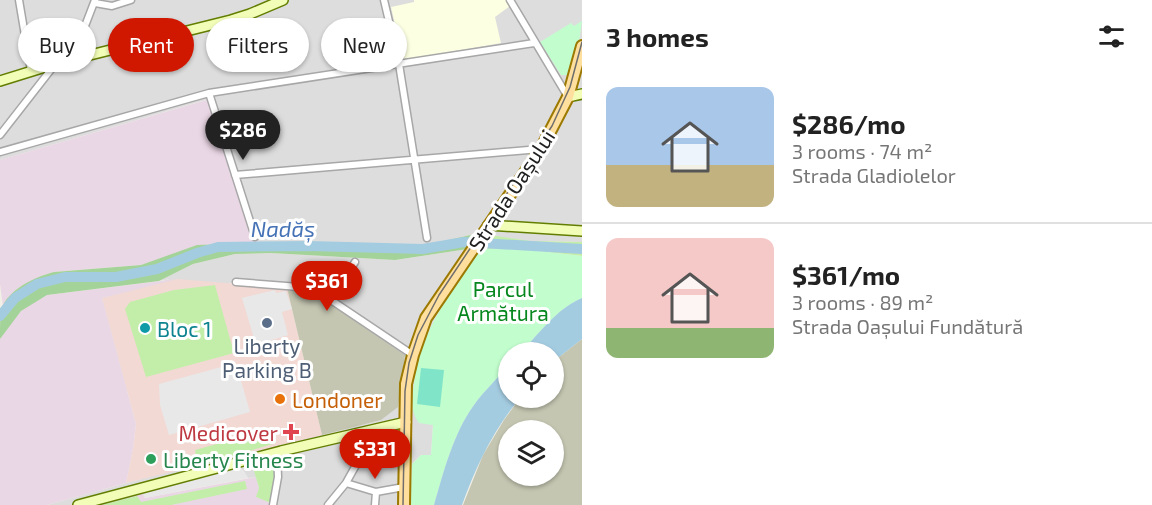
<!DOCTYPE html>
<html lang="en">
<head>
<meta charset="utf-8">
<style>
	body { margin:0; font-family:"Exo 2",sans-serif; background:#f2f2f2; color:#222; height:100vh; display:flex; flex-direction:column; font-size:22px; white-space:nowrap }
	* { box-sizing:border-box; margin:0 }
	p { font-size:20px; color:#767676 }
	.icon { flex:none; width:33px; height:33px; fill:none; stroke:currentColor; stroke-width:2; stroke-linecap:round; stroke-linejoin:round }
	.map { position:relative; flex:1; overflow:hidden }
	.drawer { display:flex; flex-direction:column; background:#fff; width:570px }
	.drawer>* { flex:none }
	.top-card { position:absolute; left:18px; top:18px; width:474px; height:54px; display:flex; gap:12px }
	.buttons { position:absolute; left:498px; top:342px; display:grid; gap:12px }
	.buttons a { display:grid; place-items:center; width:66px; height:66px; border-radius:50%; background:#fff; box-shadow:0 2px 4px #0004; font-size:30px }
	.price { position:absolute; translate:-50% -51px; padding:0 14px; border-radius:21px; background:#d01700; color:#fff; font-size:20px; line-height:39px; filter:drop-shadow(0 2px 3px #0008) }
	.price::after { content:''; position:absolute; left:50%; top:36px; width:18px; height:14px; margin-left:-9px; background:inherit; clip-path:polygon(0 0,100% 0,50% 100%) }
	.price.on { background:#222; color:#fff }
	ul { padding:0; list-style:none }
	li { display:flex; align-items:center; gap:18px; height:150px; padding:0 24px }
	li+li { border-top:2px solid #e0e0e0 }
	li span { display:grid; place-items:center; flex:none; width:168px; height:120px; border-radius:12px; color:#555 }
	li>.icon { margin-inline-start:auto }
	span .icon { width:72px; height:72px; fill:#fffc; stroke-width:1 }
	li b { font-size:26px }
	h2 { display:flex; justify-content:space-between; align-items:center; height:72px; padding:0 24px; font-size:26px }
	.chip { padding:0 21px; border-radius:27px; background:#fff; box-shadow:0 2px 4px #0004; font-size:21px; line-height:54px }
	.chip.on { background:#d01700; color:#fff }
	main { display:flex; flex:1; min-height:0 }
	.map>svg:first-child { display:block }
</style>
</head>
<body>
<main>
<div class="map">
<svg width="582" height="505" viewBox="0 0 582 505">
	<rect width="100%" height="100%" fill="#f1efe6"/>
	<!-- residential -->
	<path fill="#dedddd" d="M0 0H582V242L531 241 475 234 417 247 259 243 231 175 209 99 0 160Z
		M481 247 442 305 421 347 415 375 412 409 433 424 431 455H421L412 464 410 505H270L253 464 256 477 248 478 243 470 235 468 97 505H47L181 468 381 420 404 355 326 301 300 290 230 283 133 391 127 392 102 298 170 279 159 281 193 264 235 254 271 253 395 260Z"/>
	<!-- commercial -->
	<path fill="#f2d9d4" d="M177 279 287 288 322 435 126 483 133 449 136 424 102 298Z"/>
	<!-- industrial -->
	<path fill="#ead7e5" d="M210 99 231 175 259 243 209 244 141 265 55 272 41 276 17 289 3 306 0 284V160Z
		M177 279 102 298 136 424 133 449 126 483 47 505H0V339L15 316 27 306 47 295Z
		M256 477 259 488 270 505H97L143 493 145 498Z"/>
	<!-- education -->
	<path fill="#fcffe1" d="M414 0H506L510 6 495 17 501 43 403 60 391 7 414 2Z"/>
	<!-- construction -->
	<path fill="#c4c6b1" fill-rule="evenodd" d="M287 288 300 290 326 301 405 355 398 407 381 420 322 435Z
		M582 339V505H463L483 455 504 420 520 398H554V361ZM508 430H554V476H508Z"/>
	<!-- grass -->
	<path fill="#c3eea9" d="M489 235 531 241 582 242V256L511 248 489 249 481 247Z
		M215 285 234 353 146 377 125 309 130 302 174 290Z
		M272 432 276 443 188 469 185 458 196 455 195 450 257 433 259 436Z
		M274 458 275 476 271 503 256 497 259 488 252 464Z
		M245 481 247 489 171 505H101L137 496 141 502Z"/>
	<!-- forest -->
	<path fill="#a3d398" d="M475 234 489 235 481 247 395 260 271 253 235 254 193 264 159 281 47 295 21 311 0 339C0 330 0 318 1 310 8 289 35 277 54 272L141 265 197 245 259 243 417 247Z"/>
	<!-- park -->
	<path fill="#c1fdcd" d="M582 21 579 42 567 75H561L540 42 571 23 574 26Z
		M481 247 489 249 511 248 582 256V298C556 309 540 333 521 352H508V366C497 379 484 391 474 405 453 434 444 471 434 505H410L412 464 421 455H431L433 425 419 423C410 411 412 399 414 384 420 331 452 290 481 247Z"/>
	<!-- pitch -->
	<path fill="#80e4c8" d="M421 368 444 370 440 407 417 404Z"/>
	<!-- parking -->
	<path fill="#e8e8e8" d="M275 290 276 293 286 291 292 309 282 312 288 335 256 345 242 298Z
		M236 363 250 412 169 435 160 405 159 384Z
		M235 467 243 470 248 478 145 498 143 493Z"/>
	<!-- water -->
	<path fill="#a4cce1" d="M582 298V339L554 361V352H521C540 333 556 309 582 298Z
		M508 366V398H520C494 429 476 466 462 505H434C444 471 453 434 474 405 484 391 497 379 508 366Z"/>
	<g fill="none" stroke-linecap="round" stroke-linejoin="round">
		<!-- river -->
		<path stroke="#a4cce1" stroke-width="10" d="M0 316 15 298 37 284 65 277H116L157 269 197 253 218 247 309 246 423 249 464 242 582 249"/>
		<defs>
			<path id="street" d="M19 0 31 71
				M384 0 399 64 427 238
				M510 0 568 97
				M95 3 112 6 131 0
				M209 93 255 237
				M0 135 85 26 95 0
				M0 152 209 93 534 43
				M235 175 540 149
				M236 282 299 287 316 292 331 300 413 355
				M331 300 355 262
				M346 483 376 492
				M273 505 278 477 277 452
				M328 505 346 483 356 465
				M375 505 376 492 404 487"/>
			<path id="secondary" d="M0 81 58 63 231 20 250 14 283 0
				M568 97 582 94
				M488 225 582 231
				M78 505 281 451 406 422"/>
			<path id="primary" d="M404 505 406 384 413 355 426 318 541 149 568 97 582 46"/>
		</defs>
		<!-- street casing -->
		<use href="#street" stroke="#a7a7a7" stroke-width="9"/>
		<!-- secondary casing -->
		<use href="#secondary" stroke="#627e00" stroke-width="12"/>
		<!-- primary casing -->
		<use href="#primary" stroke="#9c7900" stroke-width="14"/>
		<!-- street -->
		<use href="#street" stroke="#fff" stroke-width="6"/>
		<!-- secondary -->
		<use href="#secondary" stroke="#f2fdb8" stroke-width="9"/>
		<!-- primary -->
		<use href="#primary" stroke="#ffdf9d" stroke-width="10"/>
		<!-- tram -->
		<path stroke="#6e6e6e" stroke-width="1.5" d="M403 505 405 391 409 363 418 335 439 295 552 126 570 87 582 42"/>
	</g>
	<!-- markers -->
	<circle fill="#5c6f8a" stroke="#fff" stroke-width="2" cx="267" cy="323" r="6"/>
	<circle fill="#0f9aa8" stroke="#fff" stroke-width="2" cx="145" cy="328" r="6"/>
	<circle fill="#e8710a" stroke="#fff" stroke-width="2" cx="280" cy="399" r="6"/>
	<path fill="#e0444e" stroke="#fff" stroke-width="2" d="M288 423h6v6h6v6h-6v6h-6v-6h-6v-6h6z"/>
	<circle fill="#2e9e5b" stroke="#fff" stroke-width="2" cx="151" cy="459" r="6"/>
	<g text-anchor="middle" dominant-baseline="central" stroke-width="6" stroke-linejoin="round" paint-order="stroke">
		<!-- street labels -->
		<g font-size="21" fill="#202020" stroke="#fff">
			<text transform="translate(511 190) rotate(-57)">Strada Oașului</text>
		</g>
		<!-- park labels -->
		<g font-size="21" fill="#05871e" stroke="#fff">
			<text x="503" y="288">Parcul<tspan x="503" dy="24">Armătura</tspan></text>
		</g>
		<!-- culture labels -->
		<g font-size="21" fill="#0d838f" stroke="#fff" text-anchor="start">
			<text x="157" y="328">Bloc 1</text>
		</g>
		<!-- service labels -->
		<g font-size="21" fill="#4e5e75" stroke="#fff">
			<text x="267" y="345">Liberty<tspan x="267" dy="24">Parking B</tspan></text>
		</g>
		<!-- food labels -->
		<g font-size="21" fill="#c56008" stroke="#fff" text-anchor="start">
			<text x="292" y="399">Londoner</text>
		</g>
		<!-- health labels -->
		<g font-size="21" fill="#be3a42" stroke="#fff" text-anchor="end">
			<text x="278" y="432">Medicover</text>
		</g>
		<!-- leisure labels -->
		<g font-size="21" fill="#27864d" stroke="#fff" text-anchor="start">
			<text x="163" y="459">Liberty Fitness</text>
		</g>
		<!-- water labels -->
		<g font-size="22" font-style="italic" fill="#4672b6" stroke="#fff">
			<text x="283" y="228">Nadăș</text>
		</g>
	</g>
</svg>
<div class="buttons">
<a><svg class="icon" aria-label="locate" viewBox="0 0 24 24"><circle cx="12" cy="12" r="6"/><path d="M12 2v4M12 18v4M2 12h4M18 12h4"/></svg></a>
<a><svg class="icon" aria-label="layers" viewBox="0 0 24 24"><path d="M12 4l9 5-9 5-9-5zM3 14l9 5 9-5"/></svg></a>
</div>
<b class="price on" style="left:243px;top:161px">$286</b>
<b class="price" style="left:327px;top:312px">$361</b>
<b class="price" style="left:375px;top:480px">$331</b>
<div class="top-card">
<a class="chip">Buy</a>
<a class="chip on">Rent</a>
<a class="chip">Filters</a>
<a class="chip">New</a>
</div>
</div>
<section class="drawer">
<h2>3 homes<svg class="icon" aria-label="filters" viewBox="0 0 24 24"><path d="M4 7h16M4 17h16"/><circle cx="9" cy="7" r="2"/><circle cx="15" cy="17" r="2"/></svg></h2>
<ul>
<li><span style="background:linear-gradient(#a9c7e8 65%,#c2b280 0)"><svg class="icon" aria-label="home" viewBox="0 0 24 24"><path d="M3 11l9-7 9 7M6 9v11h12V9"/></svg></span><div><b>$286/mo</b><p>3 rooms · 74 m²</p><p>Strada Gladiolelor</p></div></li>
<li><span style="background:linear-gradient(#f6c9c9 75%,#8fb573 0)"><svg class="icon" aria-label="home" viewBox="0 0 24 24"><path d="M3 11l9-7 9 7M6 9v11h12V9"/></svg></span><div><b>$361/mo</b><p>3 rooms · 89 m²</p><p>Strada Oașului Fundătură</p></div></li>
</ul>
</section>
</main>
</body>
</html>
